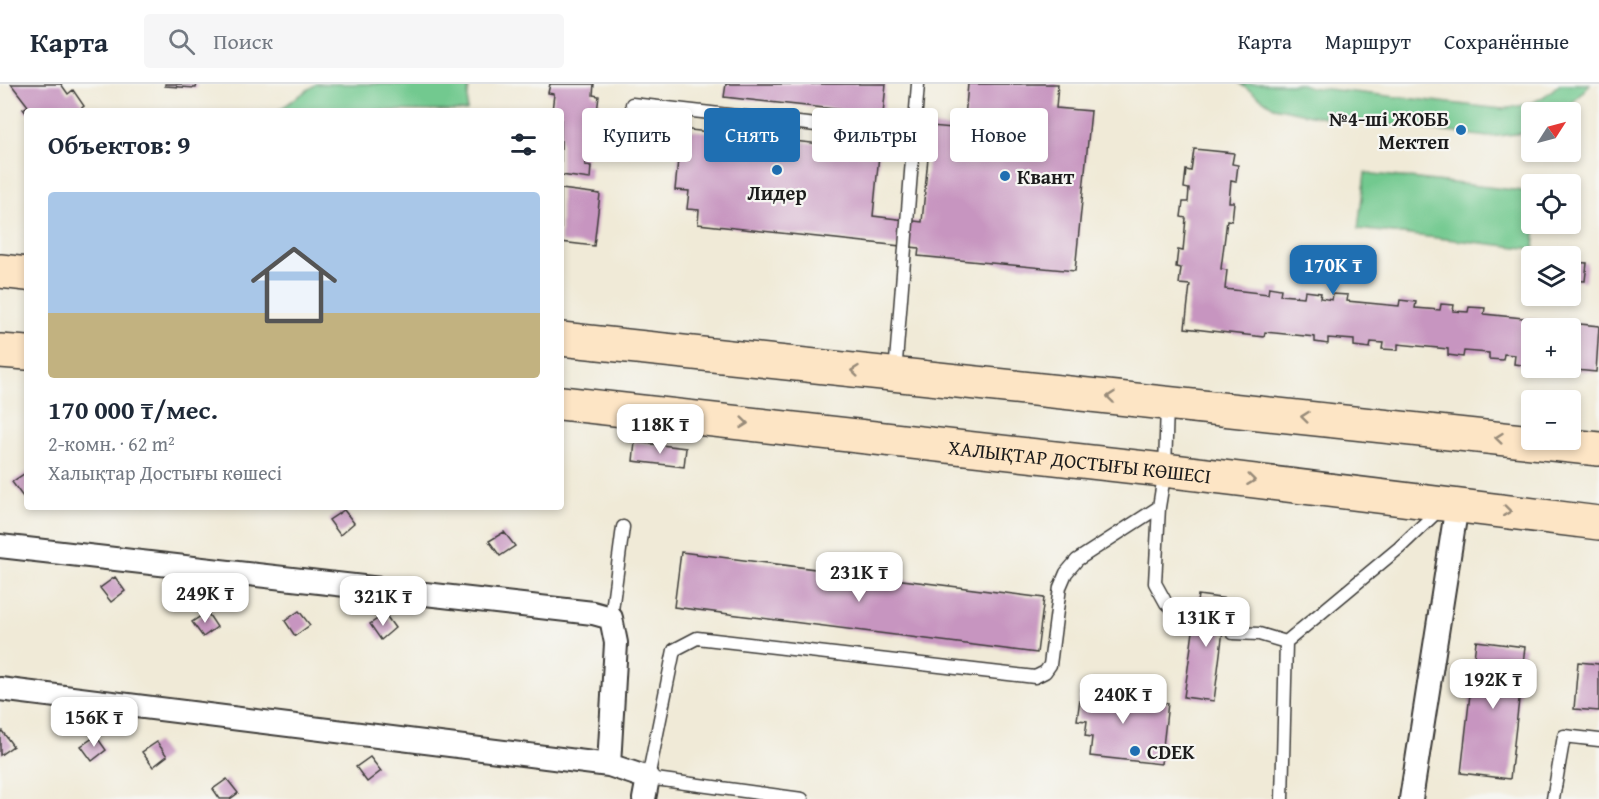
<!DOCTYPE html>
<html lang="ru">
<head>
<meta charset="utf-8">
<style>
	body { margin:0; font-family:"Gentium Book Plus",serif; background:#f6f6f7; color:#1f2937; height:100vh; display:flex; flex-direction:column; font-size:22px; white-space:nowrap }
	* { box-sizing:border-box; margin:0 }
	p { font-size:20px; color:#747a83 }
	.icon { flex:none; width:33px; height:33px; fill:none; stroke:currentColor; stroke-width:2; stroke-linecap:round; stroke-linejoin:round }
	.map { position:relative; flex:1; overflow:hidden }
	.side { position:absolute; left:24px; top:24px; width:540px; height:402px; display:flex; flex-direction:column; background:#fff; border-radius:6px; box-shadow:0 3px 9px #0003 }
	.side>* { flex:none }
	.hud { position:absolute; left:582px; top:24px; width:570px; height:54px; display:flex; gap:12px }
	.needle { width:39px; rotate:54deg }
	.tools { position:absolute; left:1521px; top:18px; display:grid; gap:12px }
	.tools a { display:grid; place-items:center; width:60px; height:60px; border-radius:6px; background:#fff; box-shadow:0 3px 9px #0003; font-size:30px }
	.price { position:absolute; translate:-50% -51px; padding:0 14px; border-radius:12px; background:#fff; color:#222; font-size:20px; line-height:39px; filter:drop-shadow(0 2px 3px #0008) }
	.price::after { content:''; position:absolute; left:50%; top:36px; width:18px; height:14px; margin-left:-9px; background:inherit; clip-path:polygon(0 0,100% 0,50% 100%) }
	.price.active { background:#1f6fb2; color:#fff }
	ul { padding:0; list-style:none }
	li { display:grid; align-content:center; gap:12px; height:318px; padding:0 24px }
	li+li { border-top:2px solid #e0e1e3 }
	li span { display:grid; place-items:center; height:186px; border-radius:6px; color:#555 }
	li>.icon { margin-inline-start:auto }
	span .icon { width:108px; height:108px; fill:#fffc; stroke-width:1 }
	li b { font-size:26px }
	h2 { display:flex; justify-content:space-between; align-items:center; height:72px; padding:0 24px; font-size:26px }
	.pill { padding:0 21px; border-radius:6px; background:#fff; box-shadow:0 3px 9px #0003; font-size:21px; line-height:54px }
	.pill.active { background:#1f6fb2; color:#fff }
	header { display:flex; align-items:center; gap:36px; box-sizing:border-box; height:84px; padding:0 30px; background:#fff; border-bottom:2px solid #e0e1e3 }
	header strong { font-size:28px }
	nav { display:flex; gap:33px; margin-inline-start:auto; font-size:21px }
	.search { width:420px; height:54px; background:#f6f6f7; display:flex; align-items:center; gap:15px; box-sizing:border-box; padding:0 21px; border-radius:6px; color:#747a83; font-size:22px }
	.map>svg:first-child { display:block }
</style>
</head>
<body>
<header>
<strong>Карта</strong>
<div class="search"><svg class="icon" aria-label="search" viewBox="0 0 24 24"><circle cx="10" cy="10" r="6"/><path d="M15 15l6 6"/></svg>Поиск</div>
<nav><a>Карта</a><a>Маршрут</a><a>Сохранённые</a></nav>
</header>
<div class="map">
<svg width="1599" height="715" viewBox="0 0 1599 715">
	<rect width="100%" height="100%" fill="#f6f6f2"/>
	<filter id="ink" filterUnits="userSpaceOnUse"><feTurbulence type="fractalNoise" baseFrequency=".0167" numOctaves="2"/><feDisplacementMap in="SourceGraphic" scale="12" xChannelSelector="R" yChannelSelector="G"/><feConvolveMatrix kernelMatrix="1 2 1 2 8 2 1 2 1" color-interpolation-filters="sRGB"/></filter>
	<filter id="wash" filterUnits="userSpaceOnUse"><feTurbulence type="fractalNoise" baseFrequency=".008" numOctaves="4" result="noise"/><feDisplacementMap in="SourceGraphic" scale="24" xChannelSelector="R" yChannelSelector="G"/><feGaussianBlur stdDeviation="1.35" result="paint"/><feColorMatrix in="noise" values="0 0 0 0 0 0 0 0 0 0 0 0 0 0 0 0 0 1.4 0 .05"/><feComposite in="paint" operator="in"/></filter>
	<g filter="url(#wash)">
		<rect width="100%" height="100%" fill="#f0ead7"/>
		<!-- green -->
		<path fill="#72c98f" stroke="#477256" stroke-width="1.5" d="M316 0H469L467 27 279 26Z
			M1240 0H1301L1310 3 1502 25C1529 21 1539 19 1559 0H1590L1564 28H1532L1531 46 1525 49 1488 53 1310 31 1274 23Z
			M1365 89 1531 108 1532 140H1536L1534 165 1358 145Z"/>
		<g id="blocks">
			<!-- building -->
			<path fill="#c795c0" d="M11 0H61L68 10 73 6 84 22 78 27H27V30L23 25 28 22Z
				M165 0H197L196 4 165 2Z
				M550 0H594L593 11 599 12 597 28 591 27 590 39 595 40 594 56H588L585 81 591 82 590 95 561 91V27H552L554 10 548 9Z
				M726 0H886L873 132 922 138 931 42 964 45 968 0H1058L1056 24 1091 27 1075 187 918 172 919 164 698 140 699 126 687 125 689 107 675 106 681 45 840 62 843 26 724 13Z
				M1194 65 1234 69 1232 80 1238 81 1236 97 1231 96 1229 118H1234L1232 137 1227 136 1221 185 1227 186 1225 205 1268 210 1269 203 1281 205 1280 211 1304 213 1305 207 1321 209 1320 214 1332 216 1333 210 1348 211 1347 217 1399 222 1400 216 1416 218 1415 224 1440 226 1441 220 1454 221 1453 227 1468 228 1469 223 1485 224 1484 230 1599 242 1596 288 1565 285 1570 284V244H1532V282L1514 280 1515 271 1504 270 1503 276 1489 275V269L1464 267 1463 273 1448 271V265L1398 260V266L1382 265 1383 259 1371 258 1370 264 1354 262V256L1328 254V260L1315 258V253L1265 248 1264 253 1185 244 1190 201 1179 200 1181 184 1176 183 1178 166 1183 167 1186 134 1181 133 1183 118H1188L1189 105 1184 104 1186 86 1191 87Z
				M561 105 600 110 594 162 561 158Z
				M1570 178 1587 179 1585 197 1570 196Z
				M635 358 686 364 684 383 633 377Z
				M27 388V410L23 413 12 398Z
				M344 426 354 439 340 451 329 436Z
				M504 448 515 462 500 472 489 457Z
				M681 468 1044 514 1037 569 674 523Z
				M115 493 125 507 111 518 100 504Z
				M1198 511 1227 515 1214 617 1184 613Z
				M299 527 310 541 295 552 285 537Z
				M207 528 217 543 203 553 192 538Z
				M385 530 395 544 381 556 370 540Z
				M1476 557 1525 563 1510 695 1461 689Z
				M1578 578 1599 580V627L1574 625Z
				M1082 601 1132 607 1131 615 1168 619 1161 680 1090 672 1092 653 1085 652 1087 637 1077 636Z
				M2 647 13 662 0 671V649Z
				M96 652 106 666 92 677 81 662Z
				M157 658 167 672 153 683 142 668Z
				M370 673 381 687 367 698 356 683Z
				M227 695 238 709 230 715H220L213 705Z"/>
		</g>
	</g>
	<g filter="url(#ink)">
		<use href="#blocks" fill-opacity="0" stroke="#3c3b38" stroke-width="1.5"/>
		<g fill="none" stroke-linecap="round" stroke-linejoin="round">
			<defs>
				<path id="lane" d="M632 20 825 42
					M895 290 918 0
					M1167 320 1165 386 1159 423 1155 499 1166 519 1186 538
					M611 534 623 443
					M1233 549 1259 550 1286 558 1399 464 1441 424
					M802 715 648 694 674 566 697 554 1035 593 1045 588 1050 581 1060 503 1066 489 1077 476 1159 423
					M1282 715 1286 558
					M1553 715 1564 652 1599 656"/>
				<path id="street" d="M0 462 593 529 611 534 616 559 609 681
					M0 605 609 681 648 694 644 715
					M1411 715 1457 421"/>
				<g id="secondary">
					<path d="M0 187 27 190"/>
					<path d="M561 255 1599 365"/>
					<path d="M0 267 27 269"/>
					<path id="s1" d="M561 319 1181 388 1599 439"/>
				</g>
			</defs>
			<!-- lane casing -->
			<use href="#lane" stroke="#3c3b38" stroke-width="15"/>
			<!-- street casing -->
			<use href="#street" stroke="#3c3b38" stroke-width="26"/>
			<!-- secondary casing -->
			<use href="#secondary" stroke="#3c3b38" stroke-width="36"/>
			<!-- lane -->
			<use href="#lane" stroke="#fff" stroke-width="12"/>
			<!-- street -->
			<use href="#street" stroke="#fff" stroke-width="22"/>
			<!-- secondary -->
			<use href="#secondary" stroke="#fde5c5" stroke-width="33"/>
		</g>
		<!-- one-way arrows -->
		<defs><path id="oneway-chevron" d="M-2-3.5L2.5 0L-2 3.5" fill="none" stroke-width="1.6" stroke-linecap="round" stroke-linejoin="round" transform="scale(1.5)"/></defs>
		<g stroke="#988b79">
			<use href="#oneway-chevron" transform="translate(855 287) rotate(-174)"/>
			<use href="#oneway-chevron" transform="translate(1111 313) rotate(-174)"/>
			<use href="#oneway-chevron" transform="translate(1305 333) rotate(-174)"/>
			<use href="#oneway-chevron" transform="translate(744 339) rotate(6)"/>
			<use href="#oneway-chevron" transform="translate(1499 354) rotate(-174)"/>
			<use href="#oneway-chevron" transform="translate(1251 396) rotate(7)"/>
			<use href="#oneway-chevron" transform="translate(1507 427) rotate(7)"/>
		</g>
	</g>
	<!-- markers -->
	<g fill="#1f6fb2" stroke="#f6f6f2" stroke-width="2">
		<circle cx="1461" cy="46" r="6"/>
		<circle cx="777" cy="86" r="6"/>
		<circle cx="1005" cy="92" r="6"/>
		<circle cx="1135" cy="667" r="6"/>
	</g>
	<g text-anchor="middle" dominant-baseline="central" stroke-width="4.5" stroke-linejoin="round" paint-order="stroke">
		<!-- poi labels -->
		<g font-size="20" font-weight="bold" fill="#1c1c1c" stroke="#f6f6f2" text-anchor="start">
			<text x="1449" y="34" text-anchor="end">№4-ші ЖОББ<tspan x="1449" dy="23">Мектеп</tspan></text>
			<text x="1017" y="92">Квант</text>
			<text x="777" y="108" text-anchor="middle">Лидер</text>
			<text x="1147" y="667">CDEK</text>
		</g>
		<!-- street labels -->
		<g font-size="20" fill="#1c1c1c" stroke="#f6f6f2">
			<text stroke="none"><textPath href="#s1" startOffset="522">ХАЛЫҚТАР ДОСТЫҒЫ КӨШЕСІ</textPath></text>
		</g>
	</g>
</svg>
<div class="tools">
<a><svg class="needle" viewBox="-14 -14 28 28"><path d="M0-13l5 13h-10z" fill="#e53935"/><path d="M0 13l5-13h-10z" fill="#747a83"/></svg></a>
<a><svg class="icon" aria-label="locate" viewBox="0 0 24 24"><circle cx="12" cy="12" r="6"/><path d="M12 2v4M12 18v4M2 12h4M18 12h4"/></svg></a>
<a><svg class="icon" aria-label="layers" viewBox="0 0 24 24"><path d="M12 4l9 5-9 5-9-5zM3 14l9 5 9-5"/></svg></a>
<a>+</a>
<a>−</a>
</div>
<b class="price active" style="left:1333px;top:212px">170K ₸</b>
<b class="price" style="left:660px;top:371px">118K ₸</b>
<b class="price" style="left:859px;top:519px">231K ₸</b>
<b class="price" style="left:205px;top:540px">249K ₸</b>
<b class="price" style="left:383px;top:543px">321K ₸</b>
<b class="price" style="left:1206px;top:564px">131K ₸</b>
<b class="price" style="left:1493px;top:626px">192K ₸</b>
<b class="price" style="left:1123px;top:641px">240K ₸</b>
<b class="price" style="left:94px;top:664px">156K ₸</b>
<div class="hud">
<a class="pill">Купить</a>
<a class="pill active">Снять</a>
<a class="pill">Фильтры</a>
<a class="pill">Новое</a>
</div>
<section class="side">
<h2>Объектов: 9<svg class="icon" aria-label="filters" viewBox="0 0 24 24"><path d="M4 7h16M4 17h16"/><circle cx="9" cy="7" r="2"/><circle cx="15" cy="17" r="2"/></svg></h2>
<ul>
<li><span style="background:linear-gradient(#a9c7e8 65%,#c2b280 0)"><svg class="icon" aria-label="home" viewBox="0 0 24 24"><path d="M3 11l9-7 9 7M6 9v11h12V9"/></svg></span><div><b>170 000 ₸/мес.</b><p>2-комн. · 62 m²</p><p>Халықтар Достығы көшесі</p></div></li>
</ul>
</section>
</div>
</body>
</html>
